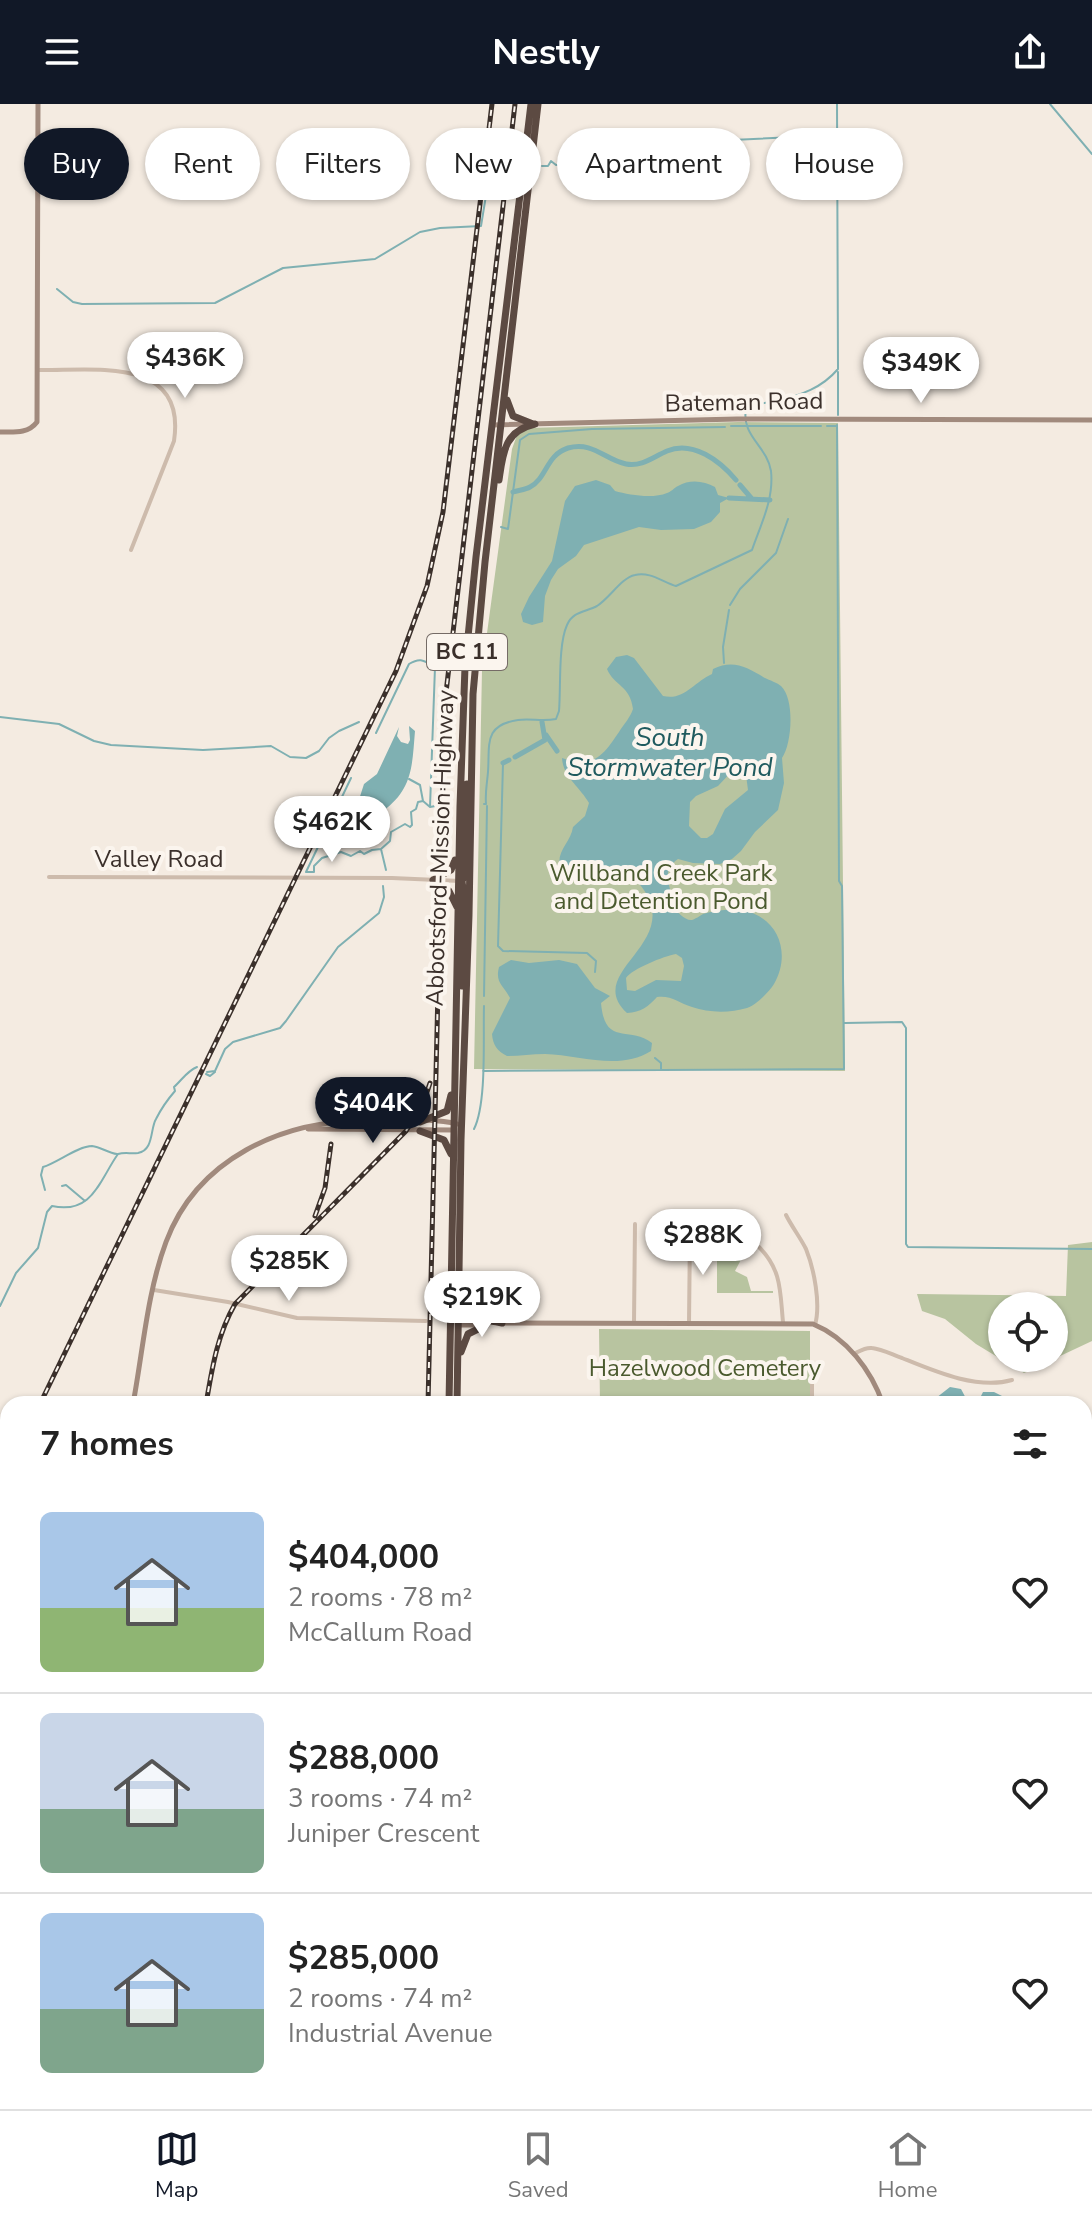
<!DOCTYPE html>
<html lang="en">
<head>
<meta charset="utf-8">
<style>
	body { margin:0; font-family:"Nunito Sans",sans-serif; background:#f2f2f2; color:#222; height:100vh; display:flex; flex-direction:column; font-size:30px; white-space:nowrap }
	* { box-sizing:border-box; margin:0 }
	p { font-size:26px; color:#767676 }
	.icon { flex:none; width:44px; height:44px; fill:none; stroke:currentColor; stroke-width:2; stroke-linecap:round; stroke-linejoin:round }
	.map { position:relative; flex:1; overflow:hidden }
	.side { position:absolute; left:0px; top:1292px; width:1092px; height:714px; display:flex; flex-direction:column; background:#fff; border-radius:24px 24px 0 0; box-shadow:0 2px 6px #0004 }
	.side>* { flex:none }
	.top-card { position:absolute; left:24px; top:24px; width:1044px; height:72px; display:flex; gap:16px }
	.fabs { position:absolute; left:988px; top:1188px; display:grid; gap:16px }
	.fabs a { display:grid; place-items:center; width:80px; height:80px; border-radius:50%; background:#fff; box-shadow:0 2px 6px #0004; font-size:40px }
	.price { position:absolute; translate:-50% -68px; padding:0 18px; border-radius:28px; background:#fff; color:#222; font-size:26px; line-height:52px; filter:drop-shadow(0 2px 4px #0008) }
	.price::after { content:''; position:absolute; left:50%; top:48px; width:24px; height:18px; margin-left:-12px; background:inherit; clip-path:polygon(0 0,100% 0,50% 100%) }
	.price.active { background:#111827; color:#fff }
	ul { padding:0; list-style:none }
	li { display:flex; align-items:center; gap:24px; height:200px; padding:0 40px }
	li+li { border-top:2px solid #e0e0e0 }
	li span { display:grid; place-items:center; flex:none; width:224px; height:160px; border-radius:12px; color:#555 }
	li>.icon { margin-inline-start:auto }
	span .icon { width:96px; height:96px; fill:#fffc; stroke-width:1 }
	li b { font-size:34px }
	h2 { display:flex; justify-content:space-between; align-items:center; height:96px; padding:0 40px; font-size:34px }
	.chip { padding:0 28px; border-radius:36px; background:#fff; box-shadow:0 2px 6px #0004; font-size:28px; line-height:72px }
	.chip.active { background:#111827; color:#fff }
	header { display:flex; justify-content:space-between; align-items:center; height:104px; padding:0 40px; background:#111827; color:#fff; font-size:36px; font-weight:700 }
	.tab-bar { display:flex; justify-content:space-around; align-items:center; height:112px; border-top:2px solid #e0e0e0; background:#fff; font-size:22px; color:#767676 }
	.tab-bar a { display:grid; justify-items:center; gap:4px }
	.tab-bar .active { color:#111827 }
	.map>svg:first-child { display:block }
</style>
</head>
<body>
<header><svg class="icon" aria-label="menu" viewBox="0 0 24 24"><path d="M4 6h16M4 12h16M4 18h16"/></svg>Nestly<svg class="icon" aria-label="share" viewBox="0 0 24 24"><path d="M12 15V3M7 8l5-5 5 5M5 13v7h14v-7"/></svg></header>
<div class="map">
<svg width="1092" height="2005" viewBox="0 0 1092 2005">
	<rect width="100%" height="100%" fill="#f4ebe1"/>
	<!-- green -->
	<path fill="#b8c4a0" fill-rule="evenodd" d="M738 318 838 319 845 967 474 965 482 566 512 345 517 331 528 324Z
		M694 1135 739 1148 748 1146 749 1150H744L735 1167 747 1173 751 1187H773V1189H717V1146L694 1140Z
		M1092 1138V1237L1024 1269 976 1240 945 1215 922 1207 917 1190 1066 1192 1068 1141ZM1002 1202H1054V1254H1002Z
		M599 1225 810 1227V1300H600Z
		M1092 1392V1499H1084V1402Z
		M1084 1513H1092V1664H1085L1084 1673 1092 1676H1084V1694L1092 1697H1084Z
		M770 1998H804L803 2005H766Z"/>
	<!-- water -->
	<path fill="#7fb0b2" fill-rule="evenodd" d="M596 376 610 381 615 387C629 391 653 395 667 389 671 388 674 384 678 382 690 375 704 377 715 383L718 391 729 394 720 399V408L711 418 694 425 661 426 639 423 584 441 576 452 558 465 551 476 545 492 543 518 532 521 523 518 521 510 529 493 552 457 565 397 575 382Z
		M627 551 634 554 663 592C684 597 694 578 712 570L713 565C733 555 747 563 765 574 769 576 778 579 781 582 795 595 792 640 782 654L784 679 778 706 755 728 741 747 732 755 720 760 693 759 678 755C658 769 674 784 672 803 677 807 685 817 692 816 693 816 702 811 703 810 714 806 729 805 740 806 778 811 792 849 774 880 769 888 756 901 747 904 730 909 709 909 692 903 679 899 671 891 657 893 648 903 641 908 627 909 582 867 686 840 641 782 633 771 619 770 609 762L581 768 560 763C556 747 571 738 573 723L585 712 589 699C580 683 563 673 562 654 594 666 604 650 619 628 624 620 630 614 633 605 630 581 614 582 607 565L616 553ZM735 664H741L746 671 748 686 725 705 713 730 707 734H701L689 722 690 698 696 692 718 682ZM676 850 682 854 684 862 681 877 656 876 635 887 627 886 626 874C632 865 664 852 676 850Z
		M409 622 415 627C412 662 413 685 383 707 374 713 366 721 355 722V708L364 680 377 670 399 623 397 632 401 638 408 640 410 636Z
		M511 856 529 859 559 856 577 860 595 884 610 892 601 899C605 943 628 921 652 939L651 947C620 967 579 951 545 950 532 950 519 952 507 952 497 947 493 941 492 930L510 894C503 881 495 879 499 863Z
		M950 1283 961 1285 969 1300H944L936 1294Z
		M983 1288H994L1002 1292 997 1300H977L976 1294 981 1292Z"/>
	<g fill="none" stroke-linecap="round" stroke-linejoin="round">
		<!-- stream -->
		<path stroke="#7fb0b2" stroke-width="2" d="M1050 0 1092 50
			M542 62H548L551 57 556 61 649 49 711 37 838 31
			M57 185 73 198 82 200 215 199 283 164 375 155 420 128 440 124 481 122 490 67 494 61 501 64
			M838 268V311
			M731 322H821
			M827 322H837
			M501 423 508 425 520 336 529 330 592 325 725 323
			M730 501 740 485 776 449 788 415
			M724 559 723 543 729 506
			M0 613 59 620 94 637 111 641 203 646 271 642 290 653 306 654 319 647 329 634 339 627 359 618
			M376 629 409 560C421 553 424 557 435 563L430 703
			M503 659 498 842 503 847 587 849 596 857 595 868
			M409 675 420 681 423 697
			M484 700H486C485 688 487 680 488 668 490 641 483 621 518 616 531 614 542 618 556 615L559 607C561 583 558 541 567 521 573 507 586 508 597 502 610 494 621 474 635 471 649 467 663 478 676 482L752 446C761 420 774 395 771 367 767 342 741 332 746 305 756 299 766 299 777 297 801 291 822 284 838 265L837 0
			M386 766 381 745 390 737 391 728 405 720 410 723 412 721 411 708 416 705 418 698 423 697 430 703 446 700 452 709
			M306 768 351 674
			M307 768H314V762L322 754 341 748 351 752 360 747 364 750 372 746 381 745
			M484 892 487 702
			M845 919 902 918 906 924V1140L908 1143 1092 1145
			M655 954 661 959V966
			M483 967 844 965 842 782 839 777 837 321
			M207 968 215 967 225 945 233 938 280 924 286 917 338 843 379 809 384 793 383 782
			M206 970 210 972 215 968
			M474 1025C487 999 483 933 484 902
			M62 1082 66 1081 85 1097
			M45 1086 41 1071 43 1063C57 1059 78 1042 92 1042 101 1043 108 1049 117 1050
			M0 1202 16 1169 38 1144 47 1108 52 1102C93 1111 100 1075 118 1050 125 1048 131 1050 138 1049 154 1046 150 1025 156 1015 161 1005 168 995 175 987L174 983C182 976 187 967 197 963
			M0 1681 8 1683
			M392 2005 393 1998"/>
		<!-- canal -->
		<path stroke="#7fb0b2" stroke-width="5" d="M740 381 752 395
			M513 388C518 386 525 386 530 383 547 374 546 351 568 344 593 337 605 356 626 360 642 363 653 353 667 347 693 336 720 357 736 376
			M729 394 770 396
			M546 631 557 647
			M515 653 545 636 542 618
			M503 659 509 656"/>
		<!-- street -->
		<path stroke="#cdbbac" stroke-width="4" d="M38 266C93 267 187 251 174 337L131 446
			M49 773 392 774 460 777
			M786 1111C792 1123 800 1133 806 1145 814 1165 821 1200 815 1221
			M759 1143C782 1166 780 1188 783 1218
			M154 1186 228 1198 297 1214 426 1217
			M634 1219 635 1120
			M689 1219 690 1127 693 1119
			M854 1250C860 1247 865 1243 872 1244 882 1245 893 1251 902 1254 934 1267 977 1286 1012 1276
			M812 1300V1266
			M0 1922 8 1924
			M122 1998 126 2005
			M297 1998 301 2005
			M643 1998 644 2005
			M838 1998V2005
			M600 2005 620 1998"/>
		<!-- secondary -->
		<path stroke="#a18a7d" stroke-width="5" d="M492 321 737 315 1092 316
			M0 328C14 328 28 330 37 318L38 0
			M308 1025 454 1026
			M500 1219 813 1220C847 1234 871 1266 883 1300
			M459 1221H482
			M133 1300C143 1247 147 1189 166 1138 197 1055 282 1016 366 1017 395 1018 430 1013 457 1020
			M1084 1506H1092
			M0 1626 8 1625
			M1084 1922 1092 1916
			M43 1998V2005
			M428 2005 429 1998
			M930 2005V1998
			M972 2005 982 1998"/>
		<!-- highway -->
		<path stroke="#5c4a42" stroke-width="7" d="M507 296 513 312 533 320
			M499 376C503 349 504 327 535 320
			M433 776 451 766 455 756
			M433 776 449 787 457 803
			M462 882 464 794 462 777 465 770 467 680
			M420 1018 447 1007 451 991
			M420 1027 444 1036 451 1050
			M461 1193C470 1220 478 1214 502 1219
			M461 1248 468 1230 486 1221
			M449 1300 460 702 465 563 476 453 531 0
			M457 1300 461 1036 469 811 473 590 485 458 538 0
			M1084 1782 1092 1788
			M1084 1791 1092 1799
			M1084 1800 1092 1808
			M1084 1810 1092 1820"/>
		<defs>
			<path id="rail" d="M315 1112 325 1084 331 1040
				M40 1300 396 567 427 482 443 408 492 0
				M206 1300C212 1265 217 1231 235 1200L406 1027 424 997 430 979
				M428 1300 445 597 515 0
				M0 1377 8 1362
				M0 1881 8 1883
				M221 1998 225 2005
				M407 2005 408 1998"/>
		</defs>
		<!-- rail casing -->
		<use href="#rail" stroke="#3b302b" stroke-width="5"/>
		<!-- rail -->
		<use href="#rail" stroke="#fbf5ee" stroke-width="2" stroke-dasharray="6" stroke-linecap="butt"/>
	</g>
	<g text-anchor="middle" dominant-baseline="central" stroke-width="8" stroke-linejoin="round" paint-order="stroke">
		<!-- shield labels -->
		<rect fill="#fbf5ee" stroke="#756b66" stroke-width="2" x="427" y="530" width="80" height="36" rx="6"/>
		<g font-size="22" font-weight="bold" fill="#3b302b">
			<text x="467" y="548">BC 11</text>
		</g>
		<!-- street labels -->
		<g font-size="24" fill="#3b302b" stroke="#fbf5ee">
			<text transform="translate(744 298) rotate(-1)">Bateman Road</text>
			<text transform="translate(440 744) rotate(-88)">Abbotsford-Mission Highway</text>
			<text x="159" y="755">Valley Road</text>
		</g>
		<!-- park labels -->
		<g font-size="24" fill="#4a5a2e" stroke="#fbf5ee">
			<text x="661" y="769">Willband Creek Park<tspan x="661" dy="28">and Detention Pond</tspan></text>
			<text x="705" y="1264">Hazelwood Cemetery</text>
		</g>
		<!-- water labels -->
		<g font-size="26" font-style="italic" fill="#1f5a5e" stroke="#fbf5ee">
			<text x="670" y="633">South<tspan x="670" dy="30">Stormwater Pond</tspan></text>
		</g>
	</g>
</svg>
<div class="fabs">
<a><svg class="icon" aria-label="locate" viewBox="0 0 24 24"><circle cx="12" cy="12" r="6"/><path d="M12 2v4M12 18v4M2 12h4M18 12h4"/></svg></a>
</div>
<b class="price" style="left:185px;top:296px">$436K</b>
<b class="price" style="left:921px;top:301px">$349K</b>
<b class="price" style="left:332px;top:760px">$462K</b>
<b class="price active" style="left:373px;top:1041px">$404K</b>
<b class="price" style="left:703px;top:1173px">$288K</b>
<b class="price" style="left:289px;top:1199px">$285K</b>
<b class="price" style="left:482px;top:1235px">$219K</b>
<div class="top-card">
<a class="chip active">Buy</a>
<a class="chip">Rent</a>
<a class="chip">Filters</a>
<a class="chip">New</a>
<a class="chip">Apartment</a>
<a class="chip">House</a>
</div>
<section class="side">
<h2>7 homes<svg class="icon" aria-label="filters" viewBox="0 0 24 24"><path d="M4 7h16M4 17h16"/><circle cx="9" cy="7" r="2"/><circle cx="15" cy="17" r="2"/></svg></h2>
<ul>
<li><span style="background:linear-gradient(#a9c7e8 60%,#8fb573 0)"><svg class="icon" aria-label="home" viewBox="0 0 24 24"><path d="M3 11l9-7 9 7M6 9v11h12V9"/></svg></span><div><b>$404,000</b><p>2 rooms · 78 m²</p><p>McCallum Road</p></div><svg class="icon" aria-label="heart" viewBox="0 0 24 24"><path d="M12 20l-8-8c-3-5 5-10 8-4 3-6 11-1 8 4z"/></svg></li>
<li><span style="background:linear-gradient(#c9d6e8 60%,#7fa58c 0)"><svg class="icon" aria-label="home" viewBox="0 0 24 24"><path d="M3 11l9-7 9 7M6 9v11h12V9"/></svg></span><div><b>$288,000</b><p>3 rooms · 74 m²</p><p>Juniper Crescent</p></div><svg class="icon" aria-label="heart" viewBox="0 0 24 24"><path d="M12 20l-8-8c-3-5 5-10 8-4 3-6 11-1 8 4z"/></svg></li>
<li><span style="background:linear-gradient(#a9c7e8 60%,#7fa58c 0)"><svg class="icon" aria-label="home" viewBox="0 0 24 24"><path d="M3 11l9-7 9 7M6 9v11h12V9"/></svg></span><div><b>$285,000</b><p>2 rooms · 74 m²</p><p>Industrial Avenue</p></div><svg class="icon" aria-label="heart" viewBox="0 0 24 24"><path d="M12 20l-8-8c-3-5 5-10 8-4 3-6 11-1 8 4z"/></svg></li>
</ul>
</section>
</div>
<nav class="tab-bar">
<a class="active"><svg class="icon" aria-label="map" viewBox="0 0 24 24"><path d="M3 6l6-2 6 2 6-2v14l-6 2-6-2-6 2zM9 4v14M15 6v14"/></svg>Map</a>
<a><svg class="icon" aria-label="saved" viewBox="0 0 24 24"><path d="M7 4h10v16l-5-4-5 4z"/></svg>Saved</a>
<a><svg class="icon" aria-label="home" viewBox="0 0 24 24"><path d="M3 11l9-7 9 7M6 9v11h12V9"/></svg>Home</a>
</nav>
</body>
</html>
